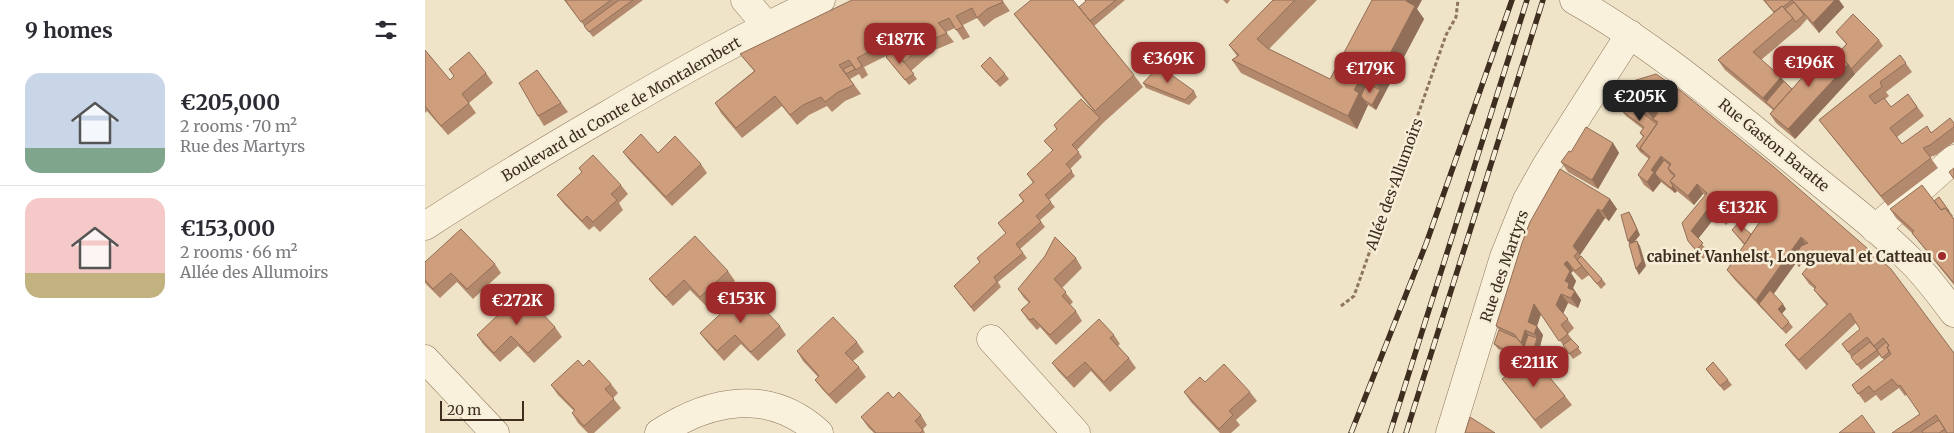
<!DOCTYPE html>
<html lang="en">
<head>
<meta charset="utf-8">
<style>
	body { margin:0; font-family:Merriweather,serif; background:#f7f7f7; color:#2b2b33; height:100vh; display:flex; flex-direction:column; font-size:19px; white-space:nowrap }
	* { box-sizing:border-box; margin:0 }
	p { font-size:16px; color:#7c7c81 }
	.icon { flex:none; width:28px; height:28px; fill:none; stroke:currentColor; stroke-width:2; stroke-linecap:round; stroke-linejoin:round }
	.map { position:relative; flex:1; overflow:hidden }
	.details { display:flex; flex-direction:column; background:#fff; width:425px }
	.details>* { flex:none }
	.scale { position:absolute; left:15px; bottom:12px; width:84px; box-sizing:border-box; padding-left:5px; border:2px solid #3d2e20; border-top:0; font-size:14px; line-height:18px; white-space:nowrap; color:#3d2e20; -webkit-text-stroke:4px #f7eed8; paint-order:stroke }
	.price { position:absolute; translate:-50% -42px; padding:0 11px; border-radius:10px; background:#9e2a2b; color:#fff; font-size:16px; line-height:32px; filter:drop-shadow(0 1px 2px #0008) }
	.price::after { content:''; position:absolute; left:50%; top:30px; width:15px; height:11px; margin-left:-8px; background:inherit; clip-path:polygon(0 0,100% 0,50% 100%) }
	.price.on { background:#222; color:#fff }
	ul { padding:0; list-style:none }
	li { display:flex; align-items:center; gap:15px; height:125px; padding:0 25px }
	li+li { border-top:1px solid #e1e1e2 }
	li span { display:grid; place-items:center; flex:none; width:140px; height:100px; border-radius:15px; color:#555 }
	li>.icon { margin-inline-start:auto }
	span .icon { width:60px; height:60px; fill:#fffc; stroke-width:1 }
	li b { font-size:21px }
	h2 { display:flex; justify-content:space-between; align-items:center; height:60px; padding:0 25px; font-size:21px }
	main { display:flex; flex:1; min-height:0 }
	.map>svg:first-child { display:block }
</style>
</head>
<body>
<main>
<section class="details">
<h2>9 homes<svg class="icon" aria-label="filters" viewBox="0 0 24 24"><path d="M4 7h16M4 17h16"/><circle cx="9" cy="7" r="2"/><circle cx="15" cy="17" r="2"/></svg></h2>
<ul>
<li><span style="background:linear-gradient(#c9d6e8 75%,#7fa58c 0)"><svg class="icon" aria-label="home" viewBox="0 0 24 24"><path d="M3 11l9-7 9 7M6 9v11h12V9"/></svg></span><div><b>€205,000</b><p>2 rooms · 70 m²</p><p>Rue des Martyrs</p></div></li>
<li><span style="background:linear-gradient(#f6c9c9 75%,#c2b280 0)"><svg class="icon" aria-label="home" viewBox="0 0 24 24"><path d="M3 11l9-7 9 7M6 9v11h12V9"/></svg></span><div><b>€153,000</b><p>2 rooms · 66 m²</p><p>Allée des Allumoirs</p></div></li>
</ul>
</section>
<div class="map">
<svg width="1529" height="433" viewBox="0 0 1529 433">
	<rect width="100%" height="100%" fill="#f0e4c8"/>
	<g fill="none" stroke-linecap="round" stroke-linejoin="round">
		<defs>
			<path id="minor" d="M320 0 341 25
				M652 0 658 7
				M1149 0C1227 44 1294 101 1363 157 1404 191 1448 223 1485 260 1502 276 1515 295 1529 313
				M0 226C60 187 120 151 182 115 252 74 322 34 396 0
				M1450 229 1529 159
				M566 339 651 433
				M0 359 70 433
				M234 433C286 399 345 388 394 433
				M1025 433 1079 257 1102 200 1121 166 1205 34"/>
		</defs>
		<!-- minor casing -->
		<use href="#minor" stroke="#8d765c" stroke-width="29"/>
		<!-- path -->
		<path stroke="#8d765c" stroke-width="3" stroke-dasharray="4 2.5" stroke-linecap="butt" d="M916 306 929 296 1021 35 1031 17 1033 0"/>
		<!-- minor -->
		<use href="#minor" stroke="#faf1dc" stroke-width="28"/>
		<defs>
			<path id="rail" d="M926 433 1001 244 1087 0
				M965 433 1102 0
				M981 433 1118 0"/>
		</defs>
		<!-- rail casing -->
		<use href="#rail" stroke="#3d2e20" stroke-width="5.5"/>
		<!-- rail -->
		<use href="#rail" stroke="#f7eed8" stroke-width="4" stroke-dasharray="11" stroke-linecap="butt"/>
	</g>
	<!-- wall -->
	<path fill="#b2896c" d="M139 0H218L168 37Z
		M577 0 585 11 569 19 559 27 552 18 538 25 545 37 538 40 530 28 521 32 529 42 510 50 486 71 492 79 484 85 461 57 463 55 439 67 443 75 437 79 434 74 425 79 436 94 420 101 407 112 402 106 384 115 372 125 357 106 317 138 296 113 290 103 329 71 315 54Z
		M659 0H700L669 26 709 75 718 87 678 123 652 150 657 157 645 169 650 176 624 200 630 207 615 220 620 227 595 249 602 258 573 282 576 287 549 312 529 286 555 262 552 258 581 234 573 223 598 201 594 195 608 183 602 174 628 151 619 141 632 129 629 125 671 114 598 26 589 14 654 7 661 1Z
		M798 0H805L802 4Z
		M848 0H892L844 49 905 79 992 9 999 19 951 110 943 105 932 129 816 73 807 60 812 56 804 45Z
		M1338 0H1414L1419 7 1394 33 1382 19 1375 27 1336 60 1356 77 1359 81 1367 89 1412 54 1421 44 1411 32 1454 40 1458 46 1430 74 1370 139 1351 123 1345 114 1348 110 1300 70 1293 60 1349 13Z
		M0 50 25 80 29 76 24 69 61 73 68 83 44 103 51 113 23 135 2 111 0 113Z
		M1475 55 1487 72 1461 92 1464 96 1460 99 1466 107 1483 94 1499 116 1472 137 1477 144 1529 123V142L1511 155 1505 157 1513 168 1463 206 1401 129 1394 120Z
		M556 66 580 74 584 79 575 87 560 71Z
		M112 70 143 112 119 126 113 116Z
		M1208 81 1349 167 1529 433H1467L1495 414 1482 394 1480 396 1474 388 1456 401 1451 395 1440 403 1427 385 1459 360 1455 355 1436 370 1430 362 1417 344 1435 329 1431 323 1381 370 1367 354 1360 345 1402 306 1396 299 1389 290 1390 289 1384 284 1377 274 1385 265 1379 260 1374 267 1371 263 1348 294 1361 309 1357 314 1368 327 1361 334 1309 279 1302 270 1319 245 1307 230 1326 234 1341 212 1340 211 1335 217 1322 205 1301 225 1292 215 1273 239 1284 253 1278 259 1270 250 1263 241 1280 195 1278 194 1269 205 1252 191 1250 193 1236 182 1228 192 1219 185 1213 175 1224 159 1215 152 1211 146 1218 137 1215 133 1218 129 1201 116 1197 111 1203 102 1200 98 1210 84Z
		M718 83 769 91 772 97 764 105 721 88Z
		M1188 143 1194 153 1173 189 1143 172 1136 162 1146 152Z
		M198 152 233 153 276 164 282 173 247 206 205 161Z
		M154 168 196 185 203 194 194 203 198 210 175 232 169 226 164 230 139 204 132 195 157 172Z
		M1514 197 1528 216H1527L1529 219V285L1494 242 1487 233 1471 218 1465 209 1509 201Z
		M1185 199 1192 209 1184 221 1180 218 1155 255 1177 279 1181 284 1176 289 1164 275 1157 280 1148 271 1146 273 1151 281 1148 288 1156 300 1153 308 1143 303 1138 313 1149 328 1143 334 1157 353 1148 359 1116 314 1112 326 1118 335 1111 361 1140 396 1147 405 1116 429 1077 379 1106 356 1103 352 1097 361 1073 349 1069 344 1074 330 1071 326 1105 222Z
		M651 258 657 268 637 288 648 302 645 305 651 311 657 321 631 345 615 327 612 330 603 320 596 310 604 303 599 298 593 289Z
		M0 262 70 264 76 273 48 299 32 282 15 298 0 283Z
		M303 271 310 281 282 307 265 290 248 306 231 288 224 279Z
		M355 326 361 335 333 361 316 344 299 361 282 342 275 333Z
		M130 327 137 337 109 363 93 346 75 362 58 344 52 335Z
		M689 335 695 344 693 346 704 358 711 368 685 392 666 371 649 388 634 372 627 363Z
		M432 342 439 352 428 361 434 367 441 377 411 404 397 389 390 380 393 377 378 361 372 351Z
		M158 366 186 384 193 393 188 398 196 408 169 433H163L153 423 147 413 149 411 133 395 126 385Z
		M1281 369 1303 380 1307 385 1299 391Z
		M780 382 825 392 832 401 811 420 815 425 806 433H795L766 402 759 392Z
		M468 398 496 415 502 425 498 429 500 433H449L443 427 436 417Z"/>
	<!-- shaded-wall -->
	<path fill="#916f58" d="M982 0H997L992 9 999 19 951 110 947 105 955 90 950 82Z
		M1410 0H1414L1419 7 1394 33 1388 23Z
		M1423 64 1430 74 1370 139 1363 129Z
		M937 76 946 88 939 100 943 105 932 129 923 116 929 90Z
		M1356 77 1362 86 1341 102 1338 98Z
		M1223 93 1229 102 1215 106 1221 114 1219 117 1212 107Z
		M1227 106 1233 113 1230 112 1233 116 1228 119 1230 122 1223 112Z
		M1188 143 1194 153 1173 189 1167 180Z
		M1236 156 1242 165 1233 177 1236 182 1228 192 1222 182 1226 170Z
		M1272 184 1278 194 1269 205 1263 196Z
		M1248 186 1252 191 1250 193 1246 188Z
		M1185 199 1192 209 1184 221 1177 211Z
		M1333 201 1340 211 1335 217 1328 207Z
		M1285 206 1292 215 1272 240 1266 231Z
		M1173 209 1180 218 1155 255 1148 246Z
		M1204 212 1207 217 1215 235 1206 246 1203 241Z
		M1376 237 1383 247 1373 251 1379 260 1374 267 1371 262 1367 259 1371 263 1338 309 1334 304 1337 309 1331 300Z
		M1212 241 1215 246 1221 266 1214 275 1211 269Z
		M1142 261 1148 271 1146 273 1151 281 1148 288 1156 300 1153 308 1146 298 1140 281 1139 264Z
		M1136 294 1143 303 1138 314 1131 305Z
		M1109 304 1116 314 1112 326 1118 335 1111 362 1107 356 1112 338 1103 322Z
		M1358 304 1361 309 1356 314 1353 309Z
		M1100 330 1107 340 1103 352 1096 343Z
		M1099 347 1103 352 1097 361 1093 356Z"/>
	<!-- building -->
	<path fill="#cf9f7d" stroke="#916f58" d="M140 0H186L156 22Z
		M194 0H208L164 32 159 26Z
		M427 0H577L578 2 562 9 552 18 547 8 531 16 538 27 531 30 524 18 513 23 522 33 504 41 479 62 463 42 432 58 437 66 431 70 424 60 414 65 429 85 413 92 400 102 396 97 378 105 365 115 350 96 311 128 290 103 330 71 315 54Z
		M606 0H648L709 75 670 111 589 14Z
		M660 0H691L665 21 654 7 661 1Z
		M848 0H870L832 39 842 48 905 79 947 0H982L981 1 990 6 950 82 937 76 929 90 934 93 923 116 807 60 814 55 804 45Z
		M1339 0H1367L1358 7 1357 6 1349 12Z
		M1367 0H1410L1388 23Z
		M1369 2 1379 15 1371 22 1360 9Z
		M1357 6 1368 18 1328 52 1356 77 1338 98 1293 60Z
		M1428 14 1454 40 1426 69 1423 64 1412 54 1422 44 1411 32Z
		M1404 47 1423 64 1363 129 1345 114Z
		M0 50 25 80 29 76 24 69 44 52 61 73 37 94 44 103 16 126 0 106Z
		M468 50 489 74 480 80 461 57Z
		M1475 55 1481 63 1455 82 1457 87 1444 96 1450 104 1459 98 1466 107 1483 94 1492 107 1465 128 1477 144 1502 126 1506 133 1525 118 1529 123V127L1505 145 1498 148 1506 158 1456 196 1394 120Z
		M565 57 580 74 571 82 556 66Z
		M427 65 430 69 421 74 418 69Z
		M734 66 769 91 760 100 718 83Z
		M112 70 136 103 113 116 94 83Z
		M1231 74 1256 91 1349 167 1466 269 1529 353V433H1522L1511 415 1485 433H1467L1495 414 1475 385 1473 386 1467 379 1449 392 1444 386 1433 394 1427 385 1466 354 1462 347 1464 345 1458 338 1449 346 1442 337 1423 352 1417 344 1435 329 1425 313 1374 360 1360 345 1403 304 1389 290 1391 287 1377 274 1387 262 1373 251 1376 246 1383 243 1376 237 1331 300 1302 270 1343 210 1333 201 1328 207 1311 192 1300 202 1303 207 1295 216 1285 206 1266 231 1278 243 1271 250 1263 241 1257 223 1282 193 1272 184 1263 196 1245 181 1250 175 1243 168 1246 164 1236 156 1226 170 1229 172 1222 182 1213 175 1225 157 1215 148 1233 122 1228 119 1233 113 1230 112 1232 109 1227 106 1223 112 1215 106 1224 94 1223 93 1212 107 1200 98 1211 83 1208 81Z
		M1359 81 1367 89 1349 109 1341 102Z
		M942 83 955 90 947 105 939 100 936 96Z
		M656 99 675 118 647 145 654 152 641 164 647 171 620 195 626 202 611 216 616 222 591 244 598 253 569 277 572 282 546 307 529 286 555 262 552 258 581 233 573 223 599 201 594 195 609 182 602 174 628 150 619 141 632 129 629 125Z
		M1203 102 1232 124 1215 148 1218 152 1211 146 1219 136 1215 133 1219 127 1197 111Z
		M1161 127 1188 143 1167 180 1136 162 1144 151 1146 152Z
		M216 134 233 153 250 136 276 164 241 197 198 152Z
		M168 155 196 185 186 194 192 200 168 222 162 216 157 221 132 195 157 172 154 168Z
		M1239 160 1245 165 1243 168 1246 173 1250 176 1245 181 1248 186 1246 188 1233 177 1230 173Z
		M1529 168V179L1524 172Z
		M1135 169 1185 199 1177 211 1173 209 1148 246 1153 252 1149 256 1157 266 1150 271 1142 261 1139 264 1145 271 1140 281 1144 283 1143 288 1150 291 1146 298 1136 294 1131 305 1143 319 1136 325 1143 334 1134 341 1109 304 1103 322 1112 326 1109 334 1100 330 1096 343 1089 334 1071 326 1097 243 1105 222Z
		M1497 185 1516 210 1520 208 1529 219V283L1487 233 1489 231 1465 209Z
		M1314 196 1318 200 1306 211 1303 206Z
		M1514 197 1524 211H1523L1520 208 1516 210 1509 201Z
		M1204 212 1212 229 1203 241 1196 215Z
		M1313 223 1326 234 1320 244 1307 230Z
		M36 229 70 264 42 289 26 273 8 289 0 280V262Z
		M270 236 303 271 275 297 259 280 241 297 224 279Z
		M630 237 651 258 629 279 641 292 637 296 651 311 625 335 608 318 605 320 596 310 605 302 593 289 620 256Z
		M1212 241 1217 261 1211 269 1204 244Z
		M1373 251 1376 255 1371 262 1367 259Z
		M1156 256 1177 279 1172 284 1152 260Z
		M321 290 355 326 326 352 310 335 292 351 275 333Z
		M1345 290 1358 304 1353 309 1364 322 1357 329 1334 304Z
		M97 292 130 327 103 353 86 336 69 353 52 335Z
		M408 317 432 342 420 353 434 367 404 395 390 380 394 376 372 351Z
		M674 319 689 335 685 338 704 358 679 382 660 362 642 378 627 363Z
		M1074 330 1092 338 1099 347 1103 335 1112 338 1107 356 1099 347 1093 356 1069 344Z
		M1146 339 1154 347 1144 354 1138 345Z
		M1445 342 1452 350 1432 365 1426 357Z
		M1461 342 1464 346 1462 347 1464 352 1457 358 1452 350Z
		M1107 356 1140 396 1110 420 1077 379Z
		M153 360 158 366 164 360 186 384 180 389 189 399 159 426 147 413 150 410 126 385Z
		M1288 362 1303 380 1295 386 1281 369Z
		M799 364 825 392 804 411 808 415 794 429 759 392 775 377 780 382Z
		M463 392 468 398 474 392 496 415 490 421 498 430 495 433H451L436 417Z
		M1437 415 1450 433H1414Z
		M1045 417 1070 433H1040Z
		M1514 420 1520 429 1514 433H1498L1497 431Z"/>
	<!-- markers -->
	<circle fill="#9e2a2b" stroke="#f7eed8" stroke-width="2" cx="1517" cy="256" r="5"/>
	<g text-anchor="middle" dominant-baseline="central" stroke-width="5" stroke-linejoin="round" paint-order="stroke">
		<!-- street labels -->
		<g font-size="15" fill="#3d2e20" stroke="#f7eed8">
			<text transform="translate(196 109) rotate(-30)">Boulevard du Comte de Montalembert</text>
			<text transform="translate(1349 145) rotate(39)">Rue Gaston Baratte</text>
			<text transform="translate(969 184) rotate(-70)">Allée des Allumoirs</text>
			<text transform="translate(1079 266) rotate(-71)">Rue des Martyrs</text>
		</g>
		<!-- poi labels -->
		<g font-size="15" font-weight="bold" fill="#3d2e20" stroke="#f7eed8" text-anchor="end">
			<text x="1507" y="256">cabinet Vanhelst, Longueval et Catteau</text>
		</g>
	</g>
</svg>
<div class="scale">20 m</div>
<b class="price" style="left:475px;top:65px">€187K</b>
<b class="price" style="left:743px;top:84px">€369K</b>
<b class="price" style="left:1384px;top:88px">€196K</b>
<b class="price" style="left:945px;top:94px">€179K</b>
<b class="price on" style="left:1215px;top:122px">€205K</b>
<b class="price" style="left:1317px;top:233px">€132K</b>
<b class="price" style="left:316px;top:324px">€153K</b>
<b class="price" style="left:92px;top:326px">€272K</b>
<b class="price" style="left:1109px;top:388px">€211K</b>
</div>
</main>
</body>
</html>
